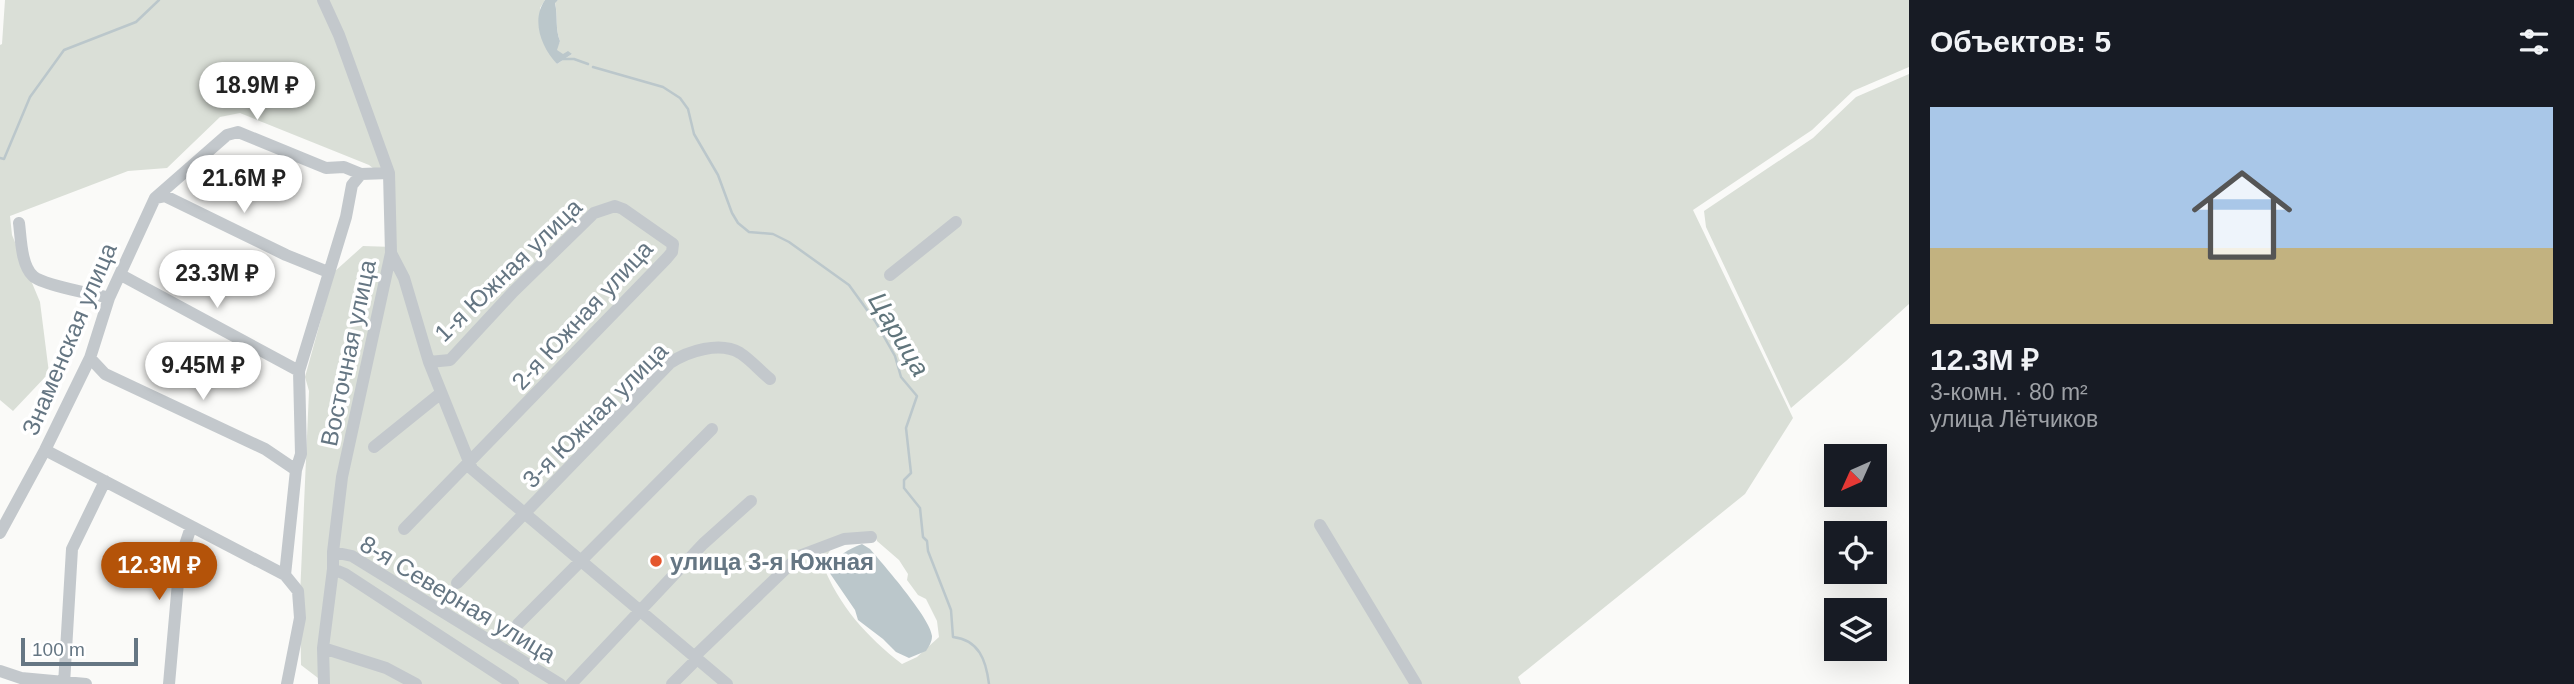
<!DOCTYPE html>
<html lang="ru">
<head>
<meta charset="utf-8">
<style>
	body { margin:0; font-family:Helvetica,sans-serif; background:#20242c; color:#f1f3f6; height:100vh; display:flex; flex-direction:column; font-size:26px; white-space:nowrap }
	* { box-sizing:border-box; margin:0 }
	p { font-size:23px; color:#9ea1a6 }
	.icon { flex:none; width:38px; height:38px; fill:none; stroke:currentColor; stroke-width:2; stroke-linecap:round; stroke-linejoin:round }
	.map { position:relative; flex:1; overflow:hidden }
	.details { display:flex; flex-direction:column; background:#171b24; width:665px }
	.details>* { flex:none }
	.needle { width:46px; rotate:225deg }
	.fabs { position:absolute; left:1824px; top:444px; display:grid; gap:14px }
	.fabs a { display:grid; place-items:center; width:63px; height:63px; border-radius:0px; background:#171b24; box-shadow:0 7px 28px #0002; font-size:35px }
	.scale { position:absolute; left:21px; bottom:18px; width:117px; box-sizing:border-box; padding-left:7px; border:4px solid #657683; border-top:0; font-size:19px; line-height:24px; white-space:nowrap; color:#657683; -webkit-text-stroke:5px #fff; paint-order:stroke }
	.price { position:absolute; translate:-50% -60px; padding:0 16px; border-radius:24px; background:#fff; color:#222; font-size:23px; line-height:46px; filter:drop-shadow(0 2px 4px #0008) }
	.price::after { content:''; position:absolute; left:50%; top:42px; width:21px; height:16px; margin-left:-10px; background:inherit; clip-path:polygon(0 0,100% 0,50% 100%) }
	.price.active { background:#b45309; color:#fff }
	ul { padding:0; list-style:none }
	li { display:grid; align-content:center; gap:14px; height:371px; padding:0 21px }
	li+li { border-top:2px solid #363941 }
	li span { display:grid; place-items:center; height:217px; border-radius:0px; color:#555 }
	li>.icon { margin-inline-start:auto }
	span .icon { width:126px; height:126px; fill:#fffc; stroke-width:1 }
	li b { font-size:30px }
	h2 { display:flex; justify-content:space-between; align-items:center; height:84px; padding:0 21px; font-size:30px }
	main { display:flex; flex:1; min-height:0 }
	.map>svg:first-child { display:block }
</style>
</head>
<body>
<main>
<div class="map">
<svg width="1909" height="684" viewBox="0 0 1909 684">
	<rect width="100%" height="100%" fill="#fafaf8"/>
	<!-- green -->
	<path fill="#dadfd7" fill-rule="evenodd" d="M5 0H545L540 8 548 49 557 64 572 54 563 55 556 50 560 41C555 29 558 16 555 2L558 0H1909V67L1853 91 1812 130 1693 210 1793 418 1745 494 1518 677 1521 684H321L318 678 301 665 300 596 309 391 305 377 334 272 363 246 393 247 389 181 369 165 240 113 220 117 167 168 128 171 10 216 12 235 40 302 49 373 13 411 0 400V45L2 44ZM875 534 877 541 899 560 908 574 907 580 918 595 926 599 937 621 939 637 917 657 902 664C866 636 839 606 822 563L831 549Z
		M1909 74V304L1846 361 1791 408 1706 227 1704 211 1813 138 1856 97Z"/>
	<!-- water -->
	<path fill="#bbc7cb" d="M545 0H558L555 3C558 16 555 29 560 41L557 50 563 54 568 51 572 54 557 64C541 47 531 20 545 0Z
		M862 544 870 549C883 564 931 619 932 636 932 642 929 646 926 651L909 658 896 652 883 639 858 620 855 610 829 572V566C838 556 848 549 862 544Z"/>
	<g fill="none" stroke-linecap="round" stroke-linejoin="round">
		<!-- stream -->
		<path stroke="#bbc7cb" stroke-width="2.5" d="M561 59H574L588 64
			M593 67 663 87 680 98 688 109 694 134 718 175 732 213 738 223 749 232 773 234 789 242 849 285 875 321 895 356 901 377 917 396 906 428 911 473 904 480V488L920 508 923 537 927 541 928 551 951 610 953 637C979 640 986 660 989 684
			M0 158 4 159 30 97 64 50 136 22 159 0"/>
		<!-- minor -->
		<path stroke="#c3c8cc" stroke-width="12" d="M323 0 339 35 389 173 391 253 342 477 333 552V569L323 648 324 684
			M155 198 165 196 286 255 328 272
			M19 223C21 238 21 265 33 276 42 285 94 294 109 298
			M391 253 404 278 429 362 472 469 727 684
			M121 275 299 371
			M890 275 956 222
			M90 358 105 374 265 449 296 470
			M374 447 441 393
			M45 450 285 575
			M1320 525 1416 684
			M404 529 667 258 672 252 673 244 623 209 615 206 594 213 513 292 450 360 429 362
			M0 533 45 450 90 358 109 298 155 198 227 135 238 132 326 168 344 167 361 174 389 173
			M333 552 352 556 560 684
			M333 569 345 574 513 684
			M457 583 670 363C688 351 720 341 740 353 751 360 760 371 770 379
			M518 624 712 429
			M323 648 386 668 416 684
			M0 671 21 678 86 684
			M64 684 72 549 105 481
			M169 684 180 560 191 527
			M287 684 300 618 298 591 285 575 296 470 301 454 299 371 346 217 352 185 361 174
			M571 684 703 544 751 501
			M672 684 697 659 698 653 799 556 844 539 871 537"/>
	</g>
	<!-- markers -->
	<circle fill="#e4572e" stroke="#fff" stroke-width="2.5" cx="656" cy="561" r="7"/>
	<g text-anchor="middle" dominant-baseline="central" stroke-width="7" stroke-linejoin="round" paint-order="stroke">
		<!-- street labels -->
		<g font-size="24" fill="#657683" stroke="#fff">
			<text transform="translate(508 270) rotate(-44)">1-я Южная улица</text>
			<text transform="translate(582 315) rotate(-47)">2-я Южная улица</text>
			<text transform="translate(69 339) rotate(-67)">Знаменская улица</text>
			<text transform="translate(348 353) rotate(-78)">Восточная улица</text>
			<text transform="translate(595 415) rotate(-45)">3-я Южная улица</text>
			<text transform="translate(458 599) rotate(31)">8-я Северная улица</text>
		</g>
		<!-- poi labels -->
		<g font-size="24" font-weight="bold" fill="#657683" stroke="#fff" text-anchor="start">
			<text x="670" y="561">улица 3-я Южная</text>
		</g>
		<!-- water labels -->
		<g font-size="26" font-style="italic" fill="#60757c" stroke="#fff">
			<text transform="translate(899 334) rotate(59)">Царица</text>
		</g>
	</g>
</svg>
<div class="fabs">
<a><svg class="needle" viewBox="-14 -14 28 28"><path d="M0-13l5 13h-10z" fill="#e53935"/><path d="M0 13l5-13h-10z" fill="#9ea1a6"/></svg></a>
<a><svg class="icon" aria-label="locate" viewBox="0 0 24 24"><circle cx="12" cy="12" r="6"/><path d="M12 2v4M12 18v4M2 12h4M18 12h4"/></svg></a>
<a><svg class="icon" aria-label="layers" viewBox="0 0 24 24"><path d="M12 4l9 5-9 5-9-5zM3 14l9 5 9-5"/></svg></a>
</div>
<div class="scale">100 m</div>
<b class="price" style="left:257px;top:122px">18.9M ₽</b>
<b class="price" style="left:244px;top:215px">21.6M ₽</b>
<b class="price" style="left:217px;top:310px">23.3M ₽</b>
<b class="price" style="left:203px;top:402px">9.45M ₽</b>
<b class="price active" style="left:159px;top:602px">12.3M ₽</b>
</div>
<section class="details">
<h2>Объектов: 5<svg class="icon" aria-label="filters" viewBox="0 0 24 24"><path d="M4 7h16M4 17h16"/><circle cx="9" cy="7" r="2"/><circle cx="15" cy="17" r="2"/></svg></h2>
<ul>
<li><span style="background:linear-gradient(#a9c7e8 65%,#c2b280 0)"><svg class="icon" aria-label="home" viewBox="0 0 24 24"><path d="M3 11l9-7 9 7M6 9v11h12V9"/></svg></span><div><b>12.3M ₽</b><p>3-комн. · 80 m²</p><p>улица Лётчиков</p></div></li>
</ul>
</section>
</main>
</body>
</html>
